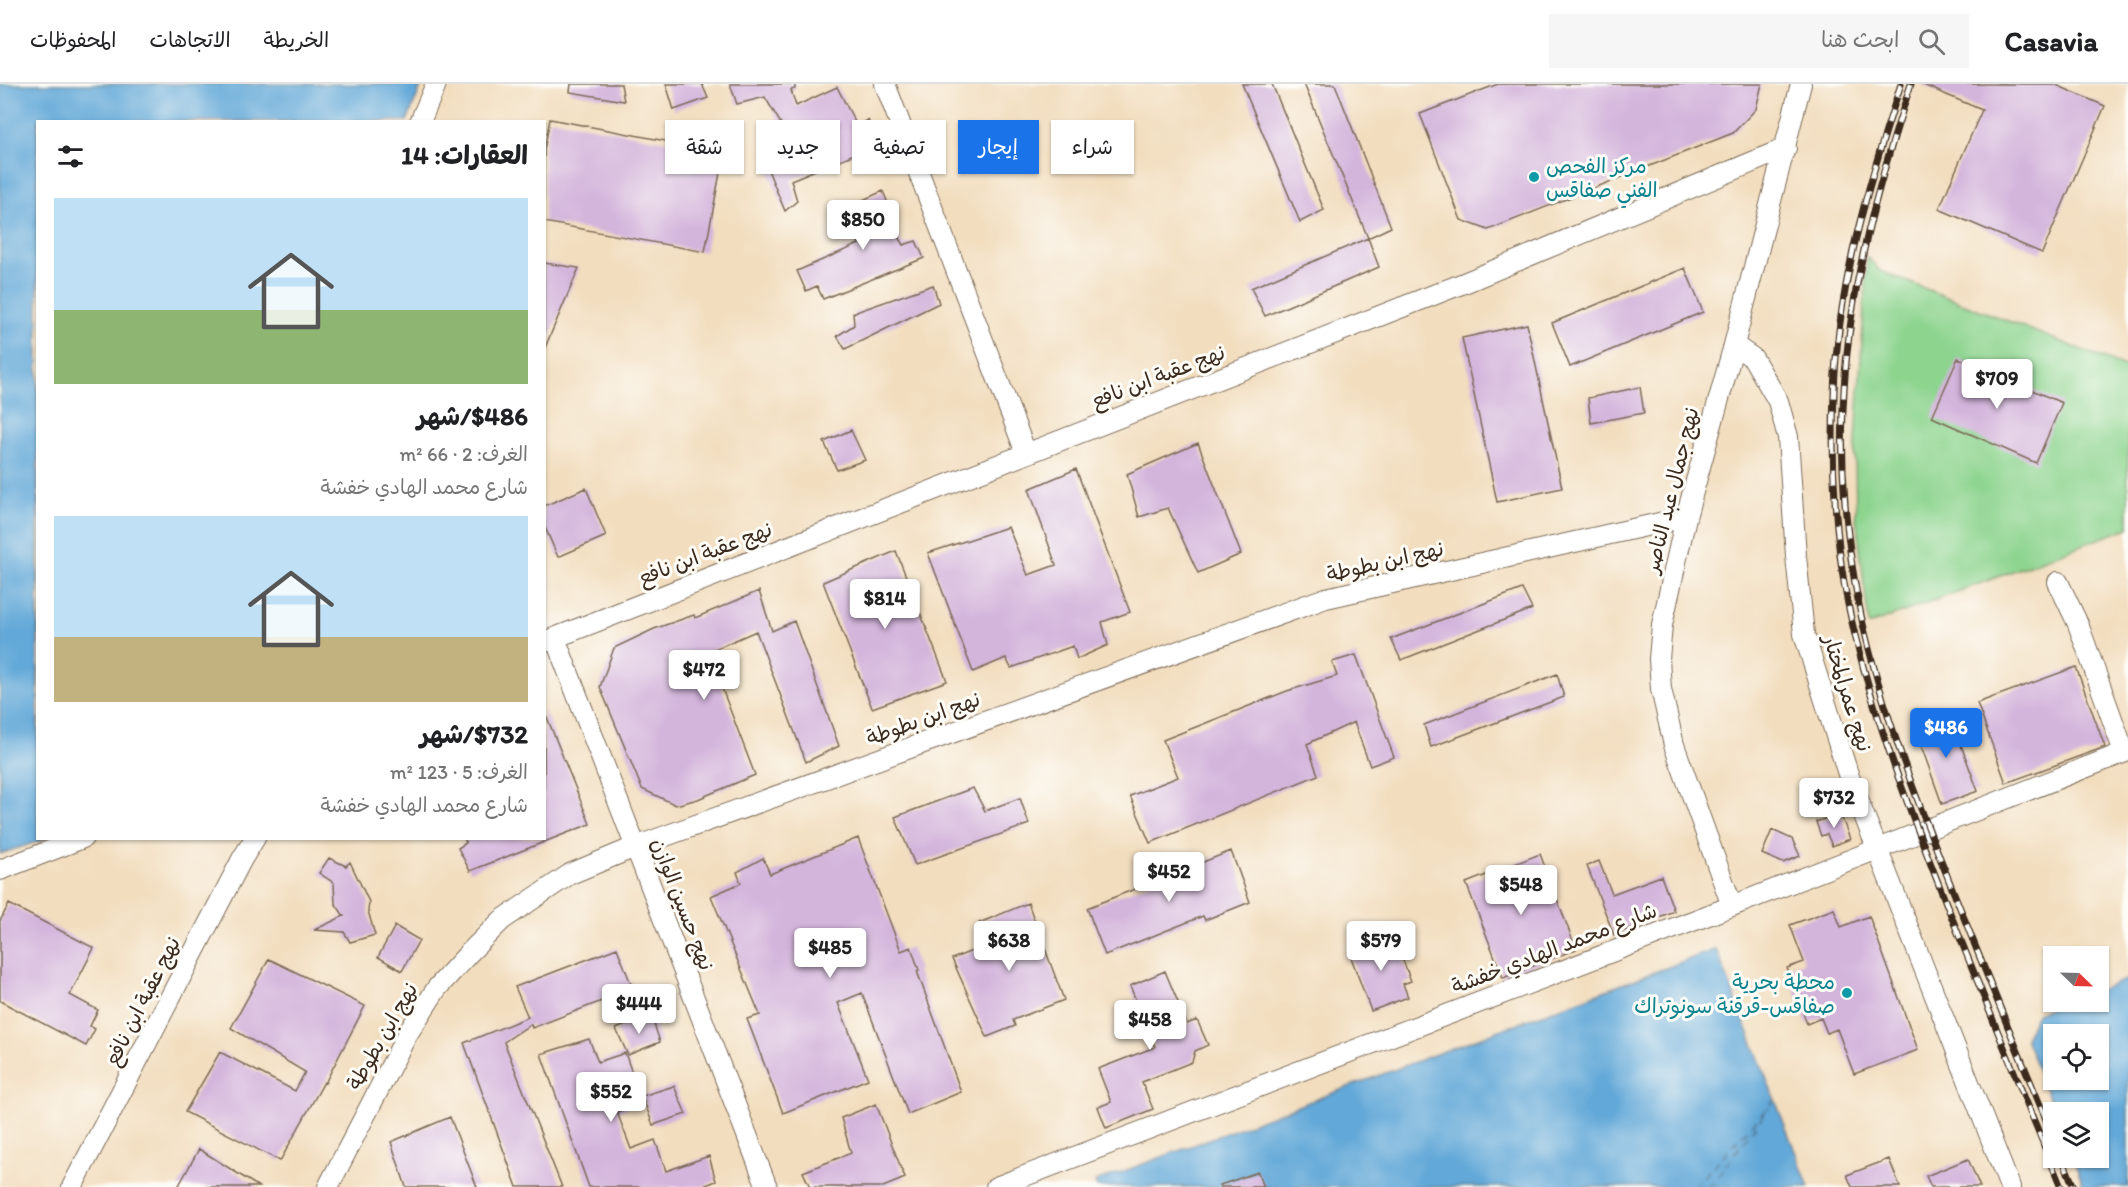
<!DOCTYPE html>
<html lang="ar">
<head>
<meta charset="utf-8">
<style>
	body { margin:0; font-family:Itim,"Playpen Sans Arabic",sans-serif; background:#f6f6f6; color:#202124; direction:rtl; height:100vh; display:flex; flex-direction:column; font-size:22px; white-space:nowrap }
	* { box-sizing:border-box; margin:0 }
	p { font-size:20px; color:#757577 }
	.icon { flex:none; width:33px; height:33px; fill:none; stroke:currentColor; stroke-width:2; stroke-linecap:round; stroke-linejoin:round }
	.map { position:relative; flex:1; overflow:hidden; direction:ltr }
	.panel { position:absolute; left:36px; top:36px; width:510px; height:720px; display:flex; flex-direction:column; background:#fff; border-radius:0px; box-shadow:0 2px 4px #0004; direction:rtl }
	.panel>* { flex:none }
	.guide { position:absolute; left:564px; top:36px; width:570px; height:54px; direction:rtl; display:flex; gap:12px }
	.needle { width:39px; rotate:113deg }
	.buttons { position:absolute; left:2043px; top:862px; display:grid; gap:12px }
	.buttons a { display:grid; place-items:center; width:66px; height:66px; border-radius:0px; background:#fff; box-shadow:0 2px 4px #0004; font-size:30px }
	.price { position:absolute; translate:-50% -51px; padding:0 14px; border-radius:6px; background:#fff; color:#222; font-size:20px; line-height:39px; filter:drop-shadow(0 2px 3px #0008) }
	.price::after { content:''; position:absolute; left:50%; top:36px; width:18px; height:14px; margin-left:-9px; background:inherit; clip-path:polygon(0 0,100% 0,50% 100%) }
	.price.current { background:#1a73e8; color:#fff }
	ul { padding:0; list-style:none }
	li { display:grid; align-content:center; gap:12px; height:318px; padding:0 18px }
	li span { display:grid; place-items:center; height:186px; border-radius:0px; color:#555 }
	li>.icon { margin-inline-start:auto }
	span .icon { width:108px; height:108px; fill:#fffc; stroke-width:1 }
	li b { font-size:26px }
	h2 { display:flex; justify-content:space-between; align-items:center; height:72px; padding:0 18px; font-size:26px }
	.pill { padding:0 21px; border-radius:0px; background:#fff; box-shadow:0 2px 4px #0004; font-size:21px; line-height:54px }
	.pill.current { background:#1a73e8; color:#fff }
	header { display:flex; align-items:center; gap:36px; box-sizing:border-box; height:84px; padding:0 30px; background:#fff; border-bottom:2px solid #e0e0e0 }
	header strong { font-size:28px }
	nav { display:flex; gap:33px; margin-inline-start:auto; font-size:21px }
	.search { width:420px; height:54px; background:#f6f6f6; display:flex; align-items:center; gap:15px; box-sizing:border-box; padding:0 21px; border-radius:0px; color:#757577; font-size:22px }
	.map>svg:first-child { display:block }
</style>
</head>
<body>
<header>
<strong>Casavia</strong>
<div class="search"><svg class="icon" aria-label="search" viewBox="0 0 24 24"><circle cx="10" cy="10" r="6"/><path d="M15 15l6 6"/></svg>ابحث هنا</div>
<nav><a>الخريطة</a><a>الاتجاهات</a><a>المحفوظات</a></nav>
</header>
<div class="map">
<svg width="2128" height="1103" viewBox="0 0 2128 1103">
	<rect width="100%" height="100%" fill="#fdfcf7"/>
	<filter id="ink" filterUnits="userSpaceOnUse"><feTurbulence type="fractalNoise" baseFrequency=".0167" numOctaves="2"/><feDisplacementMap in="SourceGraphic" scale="12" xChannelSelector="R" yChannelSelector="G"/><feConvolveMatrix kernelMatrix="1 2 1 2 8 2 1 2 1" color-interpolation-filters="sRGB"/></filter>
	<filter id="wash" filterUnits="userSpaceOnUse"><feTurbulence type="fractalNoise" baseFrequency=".008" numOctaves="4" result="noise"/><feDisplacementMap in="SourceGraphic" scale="24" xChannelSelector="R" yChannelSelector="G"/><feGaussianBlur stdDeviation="1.35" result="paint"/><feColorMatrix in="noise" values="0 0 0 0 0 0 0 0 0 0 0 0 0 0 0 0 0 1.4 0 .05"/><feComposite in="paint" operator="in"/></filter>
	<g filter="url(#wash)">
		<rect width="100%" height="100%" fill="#f2ddbe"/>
		<!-- green -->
		<path fill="#8dd48f" stroke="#647f56" stroke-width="1.5" d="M1867 173 1880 187 2128 284V444L1869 541 1856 433 1855 373Z"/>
		<!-- water -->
		<path fill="#62a8d8" stroke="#4e697b" stroke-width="1.5" fill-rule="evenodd" d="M0 0H422L407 37 38 38V754L46 755 0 770Z
			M1716 865 1809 1103H1097L1095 1098Z
			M2128 895V1103H2084L2073 1074H2098V1029H2055L2025 954 2037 929 2067 918H2098L2099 906ZM2054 951H2098V996H2054Z"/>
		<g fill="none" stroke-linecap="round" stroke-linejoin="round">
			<!-- ferry -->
			<path stroke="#4b5c68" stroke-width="1.5" stroke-dasharray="8 6" stroke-linecap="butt" d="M1694 1103 1775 1016
				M1709 1103 1769 1024"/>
		</g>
		<g id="blocks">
			<!-- building -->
			<path fill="#d3b4db" d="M571 0H621L624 17 570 8Z
				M666 0H702L708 14 674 26Z
				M730 0H795V5L791 6 796 22 837 3 857 42 868 36 879 60 791 96 797 117 785 127 768 86 799 70 765 13 737 20Z
				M1242 0H1272L1324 126 1300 138Z
				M1304 0H1335L1391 143 1368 154Z
				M1498 0H1762L1756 25 1733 49 1488 146 1461 136 1420 30Z
				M1921 0H2054L2105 22 2042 169 1939 125 1982 26Z
				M550 35 724 68 705 168 544 138V66Z
				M883 107 894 135 889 138 903 161 916 157 924 174 823 215 817 202 806 207 797 187 859 160 845 124Z
				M1368 154 1379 183 1265 232 1251 204Z
				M544 179 579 184 544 266Z
				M1685 184 1703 228 1570 283 1552 239Z
				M933 201 939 219 845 265 837 252 854 241 853 229Z
				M1527 240 1562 404 1497 418 1462 254Z
				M1958 274 2062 319 2036 379 1932 333Z
				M1640 303 1644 329 1591 339 1588 314Z
				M851 346 865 376 837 386 824 358Z
				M1198 359 1241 470 1198 489 1168 424 1139 433 1127 390Z
				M1076 385 1130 528 1102 538 1108 561 1077 575 1073 562 1011 584 1006 574 973 588 928 469 1008 443 1028 491 1056 481 1029 405Z
				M586 404 606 452 558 473 544 441V422Z
				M896 467 947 597 872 624 823 498Z
				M1522 505 1532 525 1401 576 1391 555Z
				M759 507 772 547 794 537 839 662 806 678 756 547 708 568 755 691 698 715 676 721 642 705 600 603 614 564 654 545 694 531 695 534Z
				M1356 571 1394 673 1370 682 1354 638 1307 660 1318 691 1150 759 1130 712 1178 693 1163 656 1287 607 1337 592 1332 578Z
				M2076 583 2105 663 2006 699 1977 619Z
				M1557 590 1564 613 1431 663 1424 641Z
				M544 626 590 740 470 787 458 764 466 759 464 754H544Z
				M1949 629 1978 707 1942 720 1914 642Z
				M973 704 985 727 1020 714 1029 740 915 781 895 733Z
				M1840 729 1850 755 1832 762 1827 750 1821 752 1816 738Z
				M1772 746 1792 755 1800 772 1783 779 1762 770Z
				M858 754 901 867 911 863 919 886 917 887 961 1008 908 1030 862 909 838 919 868 995 783 1029 747 935 760 931 711 812 741 799 737 788 763 774 770 790Z
				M1231 767 1250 818 1205 836 1203 832 1105 871 1087 824Z
				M1540 770 1576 865 1503 894 1466 799Z
				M329 774 346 782 350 778 369 818 368 827 375 851 350 858 344 848 314 846 344 832 335 819 334 799 319 789Z
				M1599 777 1612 810 1661 792 1674 827 1614 851 1587 782Z
				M1028 819 1064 916 1013 936 1015 942 987 953 952 875 987 861 979 839Z
				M9 820 94 864 70 911 98 926 90 942 95 945 86 962 0 917V837Z
				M1834 825 1841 843 1869 832 1918 966 1854 990 1837 945 1827 949 1821 934 1807 940 1787 884 1804 878 1790 841Z
				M395 842 419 856 402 887 378 873Z
				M1393 851 1411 897 1403 900 1408 913 1371 927 1349 868Z
				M617 864 633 905 532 944 531 940 504 958 562 1103H517L464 959 528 933 515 903Z
				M269 875 365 922 325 999 324 998 280 1077 185 1028 220 968 295 1007 305 988 231 944Z
				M1165 887 1187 940 1197 936 1208 961 1195 967 1192 978 1142 998 1153 1025 1106 1044 1098 1023 1111 1018 1098 985 1155 963 1130 902Z
				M651 931 660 958 628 971 616 945Z
				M589 955 598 978 625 969 642 1017 617 1028 631 1065 655 1056 666 1087 709 1072 716 1097 701 1103H589L541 970Z
				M674 1002 686 1030 653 1041 642 1012Z
				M876 1020 905 1094 883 1103H810L803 1088 851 1069 841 1034Z
				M450 1033 477 1103H406L391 1058Z
				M199 1065 259 1103H178Z
				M1889 1075 1900 1103H1852L1847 1091Z
				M1968 1075 1980 1103H1931L1926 1092Z
				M1258 1088 1264 1103H1220V1101Z"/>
		</g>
	</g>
	<g filter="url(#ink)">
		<use href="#blocks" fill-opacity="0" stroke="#7b6956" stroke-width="1.5"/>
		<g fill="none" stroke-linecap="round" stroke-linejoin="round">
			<defs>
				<path id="minor" d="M885 0 1026 369
					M420 38 436 0
					M1734 261 1753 274 1778 317 1788 353 1796 472 1804 550 1849 693 2010 1103
					M2058 498 2078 540 2124 668
					M555 554 767 1103
					M544 558 1464 199 1786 64
					M0 786 83 754
					M1732 822 1674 661 1661 605 1659 575 1662 541 1686 433 1734 261 1801 0
					M72 1103 242 775 255 754
					M328 1103 408 949 437 904 469 869 502 836 570 790 635 763 1326 514 1686 433
					M996 1103 1732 822 2128 667"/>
			</defs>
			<!-- minor casing -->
			<use href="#minor" stroke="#7b6956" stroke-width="22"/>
			<!-- minor -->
			<use href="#minor" stroke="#fff" stroke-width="20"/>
			<defs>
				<path id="rail" d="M1901 0C1868 101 1837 203 1834 310 1831 380 1835 465 1851 534 1873 632 1909 725 1946 819 1984 914 2022 1008 2061 1103
					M1911 0C1878 100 1850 200 1844 306 1839 378 1846 461 1861 531 1882 628 1919 722 1956 814 1988 894 2020 974 2054 1054
					M2062 1074 2074 1103"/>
			</defs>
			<!-- rail casing -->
			<use href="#rail" stroke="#3b2a1e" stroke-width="7"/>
			<!-- rail -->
			<use href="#rail" stroke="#fdfcf7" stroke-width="4.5" stroke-dasharray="14" stroke-linecap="butt"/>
		</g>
	</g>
	<!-- markers -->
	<g fill="#0f9aa8" stroke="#fdfcf7" stroke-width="2">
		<circle cx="1534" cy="93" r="6"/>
		<circle cx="1847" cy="909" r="6"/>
	</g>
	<g text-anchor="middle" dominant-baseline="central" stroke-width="6" stroke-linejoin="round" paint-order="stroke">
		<!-- culture labels -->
		<g font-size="21" fill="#0d838f" stroke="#fdfcf7" text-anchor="start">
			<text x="1546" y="81">مركز الفحص<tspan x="1546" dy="24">الفني صفاقس</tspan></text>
			<text x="1835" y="897" text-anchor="end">محطة بحرية<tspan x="1835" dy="24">صفاقس-قرقنة سونوتراك</tspan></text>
		</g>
		<!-- street labels -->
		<g font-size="21" fill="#3b2a1e" stroke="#fdfcf7">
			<text transform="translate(1158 292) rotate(-21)">نهج عقبة ابن نافع</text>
			<text transform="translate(1671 406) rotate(-76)">نهج جمال عبد الناصر</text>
			<text transform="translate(705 469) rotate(-21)">نهج عقبة ابن نافع</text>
			<text transform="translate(1385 477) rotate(-13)">نهج ابن بطوطة</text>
			<text transform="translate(1848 609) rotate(73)">نهج عمرالمختار</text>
			<text transform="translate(923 634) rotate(-20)">نهج ابن بطوطة</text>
			<text transform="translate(683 820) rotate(69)">نهج حسين الوازن</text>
			<text transform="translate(1554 864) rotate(-21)">شارع محمد الهادي خفشة</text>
			<text transform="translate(142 917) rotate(-63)">نهج عقبة ابن نافع</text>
			<text transform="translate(382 952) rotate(-60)">نهج ابن بطوطة</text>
		</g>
	</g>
</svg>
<div class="buttons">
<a><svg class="needle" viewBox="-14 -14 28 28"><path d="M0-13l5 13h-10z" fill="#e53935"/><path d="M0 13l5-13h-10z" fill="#757577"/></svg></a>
<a><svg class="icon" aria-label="locate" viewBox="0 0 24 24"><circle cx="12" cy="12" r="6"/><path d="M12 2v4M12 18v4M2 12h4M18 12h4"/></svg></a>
<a><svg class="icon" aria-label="layers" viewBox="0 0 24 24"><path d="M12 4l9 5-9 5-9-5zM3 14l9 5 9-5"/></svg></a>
</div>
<b class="price" style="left:863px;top:167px">$850</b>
<b class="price" style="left:1997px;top:326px">$709</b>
<b class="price" style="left:885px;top:546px">$814</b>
<b class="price" style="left:704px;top:617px">$472</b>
<b class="price current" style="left:1946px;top:675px">$486</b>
<b class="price" style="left:1834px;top:745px">$732</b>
<b class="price" style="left:1169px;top:819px">$452</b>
<b class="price" style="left:1521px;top:832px">$548</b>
<b class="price" style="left:1009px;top:888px">$638</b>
<b class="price" style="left:1381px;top:888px">$579</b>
<b class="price" style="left:830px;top:895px">$485</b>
<b class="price" style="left:639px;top:951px">$444</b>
<b class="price" style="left:1150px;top:967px">$458</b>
<b class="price" style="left:611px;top:1039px">$552</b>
<div class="guide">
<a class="pill">شراء</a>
<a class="pill current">إيجار</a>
<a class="pill">تصفية</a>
<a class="pill">جديد</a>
<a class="pill">شقة</a>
</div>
<section class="panel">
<h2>العقارات: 14<svg class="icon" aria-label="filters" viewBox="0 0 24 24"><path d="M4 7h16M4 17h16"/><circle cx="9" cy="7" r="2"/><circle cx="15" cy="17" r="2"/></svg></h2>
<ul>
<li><span style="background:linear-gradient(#bfe0f5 60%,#8fb573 0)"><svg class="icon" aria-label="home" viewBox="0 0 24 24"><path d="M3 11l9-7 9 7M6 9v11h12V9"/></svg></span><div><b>$486/شهر</b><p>الغرف: 2 · 66 m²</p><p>شارع محمد الهادي خفشة</p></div></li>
<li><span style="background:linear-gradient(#bfe0f5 65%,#c2b280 0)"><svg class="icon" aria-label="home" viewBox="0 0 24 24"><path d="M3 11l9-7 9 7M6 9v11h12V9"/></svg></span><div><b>$732/شهر</b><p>الغرف: 5 · 123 m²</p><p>شارع محمد الهادي خفشة</p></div></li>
</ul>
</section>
</div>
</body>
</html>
